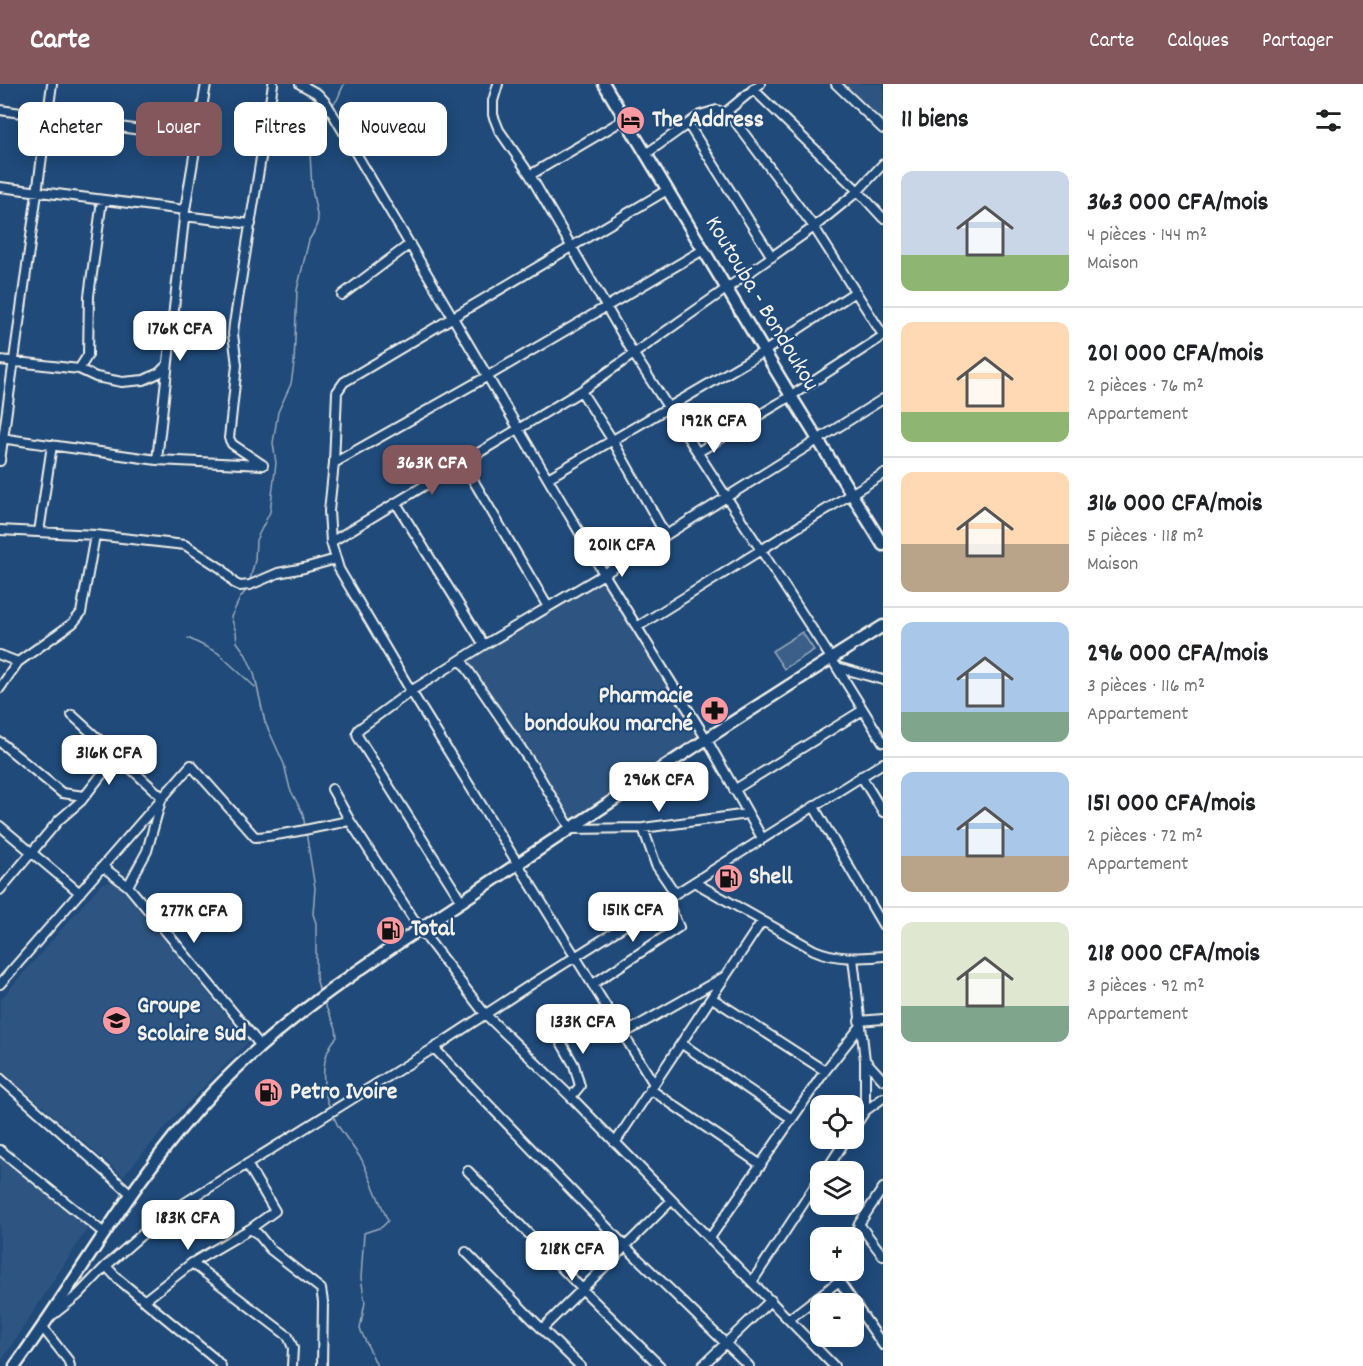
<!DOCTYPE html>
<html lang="fr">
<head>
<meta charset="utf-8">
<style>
	body { margin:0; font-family:Dekko,sans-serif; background:#f6f6f6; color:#202124; height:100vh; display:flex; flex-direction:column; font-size:22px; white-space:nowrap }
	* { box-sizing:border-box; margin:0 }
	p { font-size:20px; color:#757577 }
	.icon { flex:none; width:33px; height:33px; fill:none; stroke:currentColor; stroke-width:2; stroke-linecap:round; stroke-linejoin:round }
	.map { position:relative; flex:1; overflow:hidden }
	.side { display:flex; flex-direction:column; background:#fff; width:480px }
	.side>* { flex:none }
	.banner { position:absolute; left:18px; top:18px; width:570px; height:54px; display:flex; gap:12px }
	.fabs { position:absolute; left:810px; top:1011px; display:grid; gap:12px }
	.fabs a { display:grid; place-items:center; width:54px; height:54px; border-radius:12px; background:#fff; box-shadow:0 3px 15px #0003; font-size:30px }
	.price { position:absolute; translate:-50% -51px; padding:0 14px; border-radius:12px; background:#fff; color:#222; font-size:20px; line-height:39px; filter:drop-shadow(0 2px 3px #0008) }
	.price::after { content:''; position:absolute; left:50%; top:36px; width:18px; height:14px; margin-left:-9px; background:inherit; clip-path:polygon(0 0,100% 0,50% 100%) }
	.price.on { background:#84575d; color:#fff }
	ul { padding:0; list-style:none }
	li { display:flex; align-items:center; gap:18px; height:150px; padding:0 18px }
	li+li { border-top:2px solid #e0e0e0 }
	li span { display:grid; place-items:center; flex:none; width:168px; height:120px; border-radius:12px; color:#555 }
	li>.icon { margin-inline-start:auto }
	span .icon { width:72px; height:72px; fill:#fffc; stroke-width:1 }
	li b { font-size:26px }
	h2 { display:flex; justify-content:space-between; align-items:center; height:72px; padding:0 18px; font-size:26px }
	.chip { padding:0 21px; border-radius:12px; background:#fff; box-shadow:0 3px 15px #0003; font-size:21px; line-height:54px }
	.chip.on { background:#84575d; color:#fff }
	header { display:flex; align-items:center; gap:36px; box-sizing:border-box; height:84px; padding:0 30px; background:#84575d; color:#fff }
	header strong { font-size:28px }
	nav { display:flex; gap:33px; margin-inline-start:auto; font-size:21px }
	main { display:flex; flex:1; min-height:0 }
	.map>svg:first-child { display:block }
</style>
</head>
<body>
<header>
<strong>Carte</strong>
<nav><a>Carte</a><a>Calques</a><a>Partager</a></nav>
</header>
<main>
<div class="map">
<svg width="883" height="1282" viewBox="0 0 883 1282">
	<rect width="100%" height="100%" fill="#1f4a7a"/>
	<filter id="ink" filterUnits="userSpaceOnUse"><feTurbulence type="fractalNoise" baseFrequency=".0167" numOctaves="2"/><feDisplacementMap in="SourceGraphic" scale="12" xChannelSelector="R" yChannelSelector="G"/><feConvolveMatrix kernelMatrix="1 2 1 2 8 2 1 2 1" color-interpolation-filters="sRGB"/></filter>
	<g filter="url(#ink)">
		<!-- built -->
		<path fill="#2d5581" d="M844 0H883V39Z
			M601 495 701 655 570 736 469 577Z
			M116 798 248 958 179 1028 123 1092 0 985V916L102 799Z
			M0 1074 89 1142 0 1279Z"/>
		<!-- pitch -->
		<path fill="#3a5f88" stroke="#97a8b8" stroke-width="1.5" d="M802 548 814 566 784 585 772 567Z"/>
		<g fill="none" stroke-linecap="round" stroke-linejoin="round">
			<!-- stream -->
			<path stroke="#9cacbb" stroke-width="1.5" d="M331 22 337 16 344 0
				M250 496 255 476 256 456 270 428 276 379 273 359 278 328 291 300 294 280 297 206 309 156 315 146 318 136 312 105 309 51 318 35 328 25
				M248 504 240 514 231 533 236 548 237 558 245 569 254 589 265 638 284 680 290 705 303 730 305 743
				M188 554 218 569 255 603
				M306 748 315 804 313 830 316 839V893L320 909
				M323 917 336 944 337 953C320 970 321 1003 330 1024
				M333 1031 338 1042 362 1076 388 1137 382 1143 364 1149 361 1194 365 1218 360 1245 377 1282"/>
			<defs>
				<path id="minor" d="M300 0 318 10 327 20 604 490 707 656 762 754
					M498 0 493 17V31L499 46 530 91 633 269 831 574 883 658
					M836 0 883 45
					M753 5 858 107 883 134
					M0 26 197 54
					M726 28 760 0
					M688 40 772 173
					M646 70 700 31 717 26 731 32 814 143 883 251
					M530 91 625 35
					M0 103 185 126
					M184 132 251 140
					M342 211 410 160
					M0 276 79 285 96 293 122 298 144 296 159 289 167 281
					M79 285 88 271 89 212 102 116
					M581 307 613 357 665 450
					M0 354 157 376 185 126 206 0
					M698 368 791 312 883 252
					M157 376 263 381
					M0 377 52 0
					M334 379 337 308 344 298 667 106
					M463 379 548 523
					M263 381 232 360 229 354 237 281 233 250 234 240 273 0
					M548 394 765 267 855 208
					M851 410 883 390
					M396 419 484 561
					M0 446 95 451 185 461 222 485 234 499 240 502 250 501 278 489 304 484 336 475
					M39 448 52 361
					M331 458 581 307 814 143 858 107 883 80
					M637 543 851 410
					M0 571 18 578
					M462 577 535 685 571 745 643 744 748 730
					M837 583 883 596
					M0 604 18 578 73 539 81 529 95 451
					M72 631 162 713 147 767 128 802
					M0 658 62 709 84 712
					M861 692 883 728
					M332 705 350 737 420 845 485 930 571 1013 834 1282
					M734 706 863 626
					M814 723 883 841
					M0 742 80 809
					M643 744 656 781 675 809
					M103 783 128 802 261 962
					M694 798 814 866C837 876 858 874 883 872
					M0 806 59 736 81 717 117 671
					M462 818 358 653 357 649 359 645 411 607 484 561 604 490 883 315
					M853 874 865 976V1027
					M0 900 191 681 255 753C286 752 319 742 350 737
					M593 900 679 843 666 815
					M712 914 825 987
					M544 928 574 981 580 1002 571 1013
					M859 937 883 935
					M623 950 724 893
					M682 960 792 1035
					M434 964 626 1163 749 1282
					M865 976 883 996
					M0 994 130 1109
					M654 1000 411 607 339 485 331 458 329 427 334 379 488 292 703 166
					M650 1005 761 1081
					M854 1044 865 1027 883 1014
					M615 1059 762 837
					M0 1066 104 1149
					M247 1080 275 1127 250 1145 258 1150 270 1165 321 1205 323 1218 322 1282
					M468 1087 583 1206 660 1282
					M825 1088 847 1054
					M859 1140 883 1172
					M710 1154 825 987 860 943
					M854 1155 859 1140 883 1104
					M466 1168 542 1245
					M192 1179 288 1252 293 1264 292 1282
					M106 1182 118 1195 215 1275 221 1282
					M843 1186 839 1197 883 1261
					M752 1198 820 1094
					M144 1217 192 1179 250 1145
					M54 1230 78 1211 106 1182 162 1133 434 964 524 905 883 679
					M789 1235 839 1197
					M43 1244 68 1276 70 1282
					M580 1282 542 1245 671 1117
					M702 1282 771 1216"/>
				<path id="major" d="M604 0 791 312 883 461
					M15 1282C81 1191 134 1092 212 1009 293 923 391 865 489 799 619 712 750 625 883 542"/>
			</defs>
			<!-- minor casing -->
			<use href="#minor" stroke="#f4f1e8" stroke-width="12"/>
			<!-- major casing -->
			<use href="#major" stroke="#f4f1e8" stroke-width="15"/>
			<!-- minor -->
			<use href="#minor" stroke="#1f4a7a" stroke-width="8"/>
			<!-- major -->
			<use href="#major" stroke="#1f4a7a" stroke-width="10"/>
		</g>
	</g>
	<!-- icons -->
	<defs>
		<symbol id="hotel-disc" viewBox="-11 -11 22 22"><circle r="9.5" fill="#ff9aa2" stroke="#1f4a7a"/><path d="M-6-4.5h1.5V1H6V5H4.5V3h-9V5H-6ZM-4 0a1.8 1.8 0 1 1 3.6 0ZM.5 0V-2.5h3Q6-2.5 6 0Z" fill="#111"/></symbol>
		<symbol id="pharmacy-disc" viewBox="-11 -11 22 22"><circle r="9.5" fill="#ff9aa2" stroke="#1f4a7a"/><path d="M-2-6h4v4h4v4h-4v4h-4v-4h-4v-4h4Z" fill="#111"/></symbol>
		<symbol id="fuel-disc" viewBox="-11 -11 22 22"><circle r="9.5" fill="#ff9aa2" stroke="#1f4a7a"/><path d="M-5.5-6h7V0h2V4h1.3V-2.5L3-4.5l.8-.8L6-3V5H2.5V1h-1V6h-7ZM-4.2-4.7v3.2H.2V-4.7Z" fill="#111"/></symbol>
		<symbol id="school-disc" viewBox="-11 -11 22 22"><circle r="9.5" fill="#ff9aa2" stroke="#1f4a7a"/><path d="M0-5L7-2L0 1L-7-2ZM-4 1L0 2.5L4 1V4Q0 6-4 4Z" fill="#111"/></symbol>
	</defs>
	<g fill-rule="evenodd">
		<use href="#hotel-disc" x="614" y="20" width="33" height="33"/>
		<use href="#pharmacy-disc" x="698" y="610" width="33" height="33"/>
		<use href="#fuel-disc" x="712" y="778" width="33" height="33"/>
		<use href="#fuel-disc" x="374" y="830" width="33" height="33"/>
		<use href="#school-disc" x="100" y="920" width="33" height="33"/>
		<use href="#fuel-disc" x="252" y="992" width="33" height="33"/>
	</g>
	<g text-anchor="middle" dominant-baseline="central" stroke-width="4.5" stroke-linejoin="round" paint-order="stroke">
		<!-- poi labels -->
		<g font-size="24" font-weight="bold" fill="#f4f1e8" stroke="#1f4a7a" text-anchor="start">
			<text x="652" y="37">The Address</text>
			<text x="693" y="613" text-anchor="end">Pharmacie<tspan x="693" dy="28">bondoukou marché</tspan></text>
			<text x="749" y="794">Shell</text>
			<text x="411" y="846">Total</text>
			<text x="137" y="923">Groupe<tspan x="137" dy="28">Scolaire Sud</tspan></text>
			<text x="290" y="1009">Petro Ivoire</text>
		</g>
		<!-- street labels -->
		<g font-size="24" fill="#f4f1e8" stroke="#1f4a7a">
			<text transform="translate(761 220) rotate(59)">Koutouba - Bondoukou</text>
		</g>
	</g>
</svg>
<div class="fabs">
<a><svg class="icon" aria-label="locate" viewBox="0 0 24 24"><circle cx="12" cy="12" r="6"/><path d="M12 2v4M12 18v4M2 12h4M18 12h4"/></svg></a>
<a><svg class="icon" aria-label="layers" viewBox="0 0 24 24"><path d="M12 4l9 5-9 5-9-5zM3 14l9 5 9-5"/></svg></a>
<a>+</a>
<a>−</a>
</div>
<b class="price" style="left:180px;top:278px">176K CFA</b>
<b class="price" style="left:714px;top:370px">192K CFA</b>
<b class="price on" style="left:432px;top:412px">363K CFA</b>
<b class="price" style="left:622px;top:494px">201K CFA</b>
<b class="price" style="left:109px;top:702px">316K CFA</b>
<b class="price" style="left:659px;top:729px">296K CFA</b>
<b class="price" style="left:633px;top:859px">151K CFA</b>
<b class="price" style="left:194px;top:860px">277K CFA</b>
<b class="price" style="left:583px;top:971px">133K CFA</b>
<b class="price" style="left:188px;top:1167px">183K CFA</b>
<b class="price" style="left:572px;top:1198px">218K CFA</b>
<div class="banner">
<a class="chip">Acheter</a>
<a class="chip on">Louer</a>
<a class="chip">Filtres</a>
<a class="chip">Nouveau</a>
</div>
</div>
<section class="side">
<h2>11 biens<svg class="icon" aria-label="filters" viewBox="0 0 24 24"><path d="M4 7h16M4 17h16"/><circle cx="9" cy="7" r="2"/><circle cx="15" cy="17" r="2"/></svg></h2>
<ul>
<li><span style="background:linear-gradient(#c9d6e8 70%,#8fb573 0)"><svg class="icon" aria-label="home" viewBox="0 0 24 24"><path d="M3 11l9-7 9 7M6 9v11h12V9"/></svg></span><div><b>363 000 CFA/mois</b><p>4 pièces · 144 m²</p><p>Maison</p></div></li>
<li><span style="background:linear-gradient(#ffd9b3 75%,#8fb573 0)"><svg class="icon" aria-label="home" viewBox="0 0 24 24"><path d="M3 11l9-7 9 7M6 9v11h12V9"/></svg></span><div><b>201 000 CFA/mois</b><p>2 pièces · 76 m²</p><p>Appartement</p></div></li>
<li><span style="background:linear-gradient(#ffd9b3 60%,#b9a48a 0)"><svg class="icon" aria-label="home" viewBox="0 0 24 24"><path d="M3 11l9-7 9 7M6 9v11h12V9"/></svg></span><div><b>316 000 CFA/mois</b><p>5 pièces · 118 m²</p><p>Maison</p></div></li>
<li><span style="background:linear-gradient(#a9c7e8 75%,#7fa58c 0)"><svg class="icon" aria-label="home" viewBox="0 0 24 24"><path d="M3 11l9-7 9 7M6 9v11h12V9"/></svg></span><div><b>296 000 CFA/mois</b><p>3 pièces · 116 m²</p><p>Appartement</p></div></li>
<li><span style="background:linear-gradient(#a9c7e8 70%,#b9a48a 0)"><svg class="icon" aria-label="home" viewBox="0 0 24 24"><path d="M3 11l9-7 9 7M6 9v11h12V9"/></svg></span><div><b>151 000 CFA/mois</b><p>2 pièces · 72 m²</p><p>Appartement</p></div></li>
<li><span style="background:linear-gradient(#dfe7d0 70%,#7fa58c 0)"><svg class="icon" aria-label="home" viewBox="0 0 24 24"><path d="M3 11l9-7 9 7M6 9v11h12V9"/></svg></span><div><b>218 000 CFA/mois</b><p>3 pièces · 92 m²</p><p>Appartement</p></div></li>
</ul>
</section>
</main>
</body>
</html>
